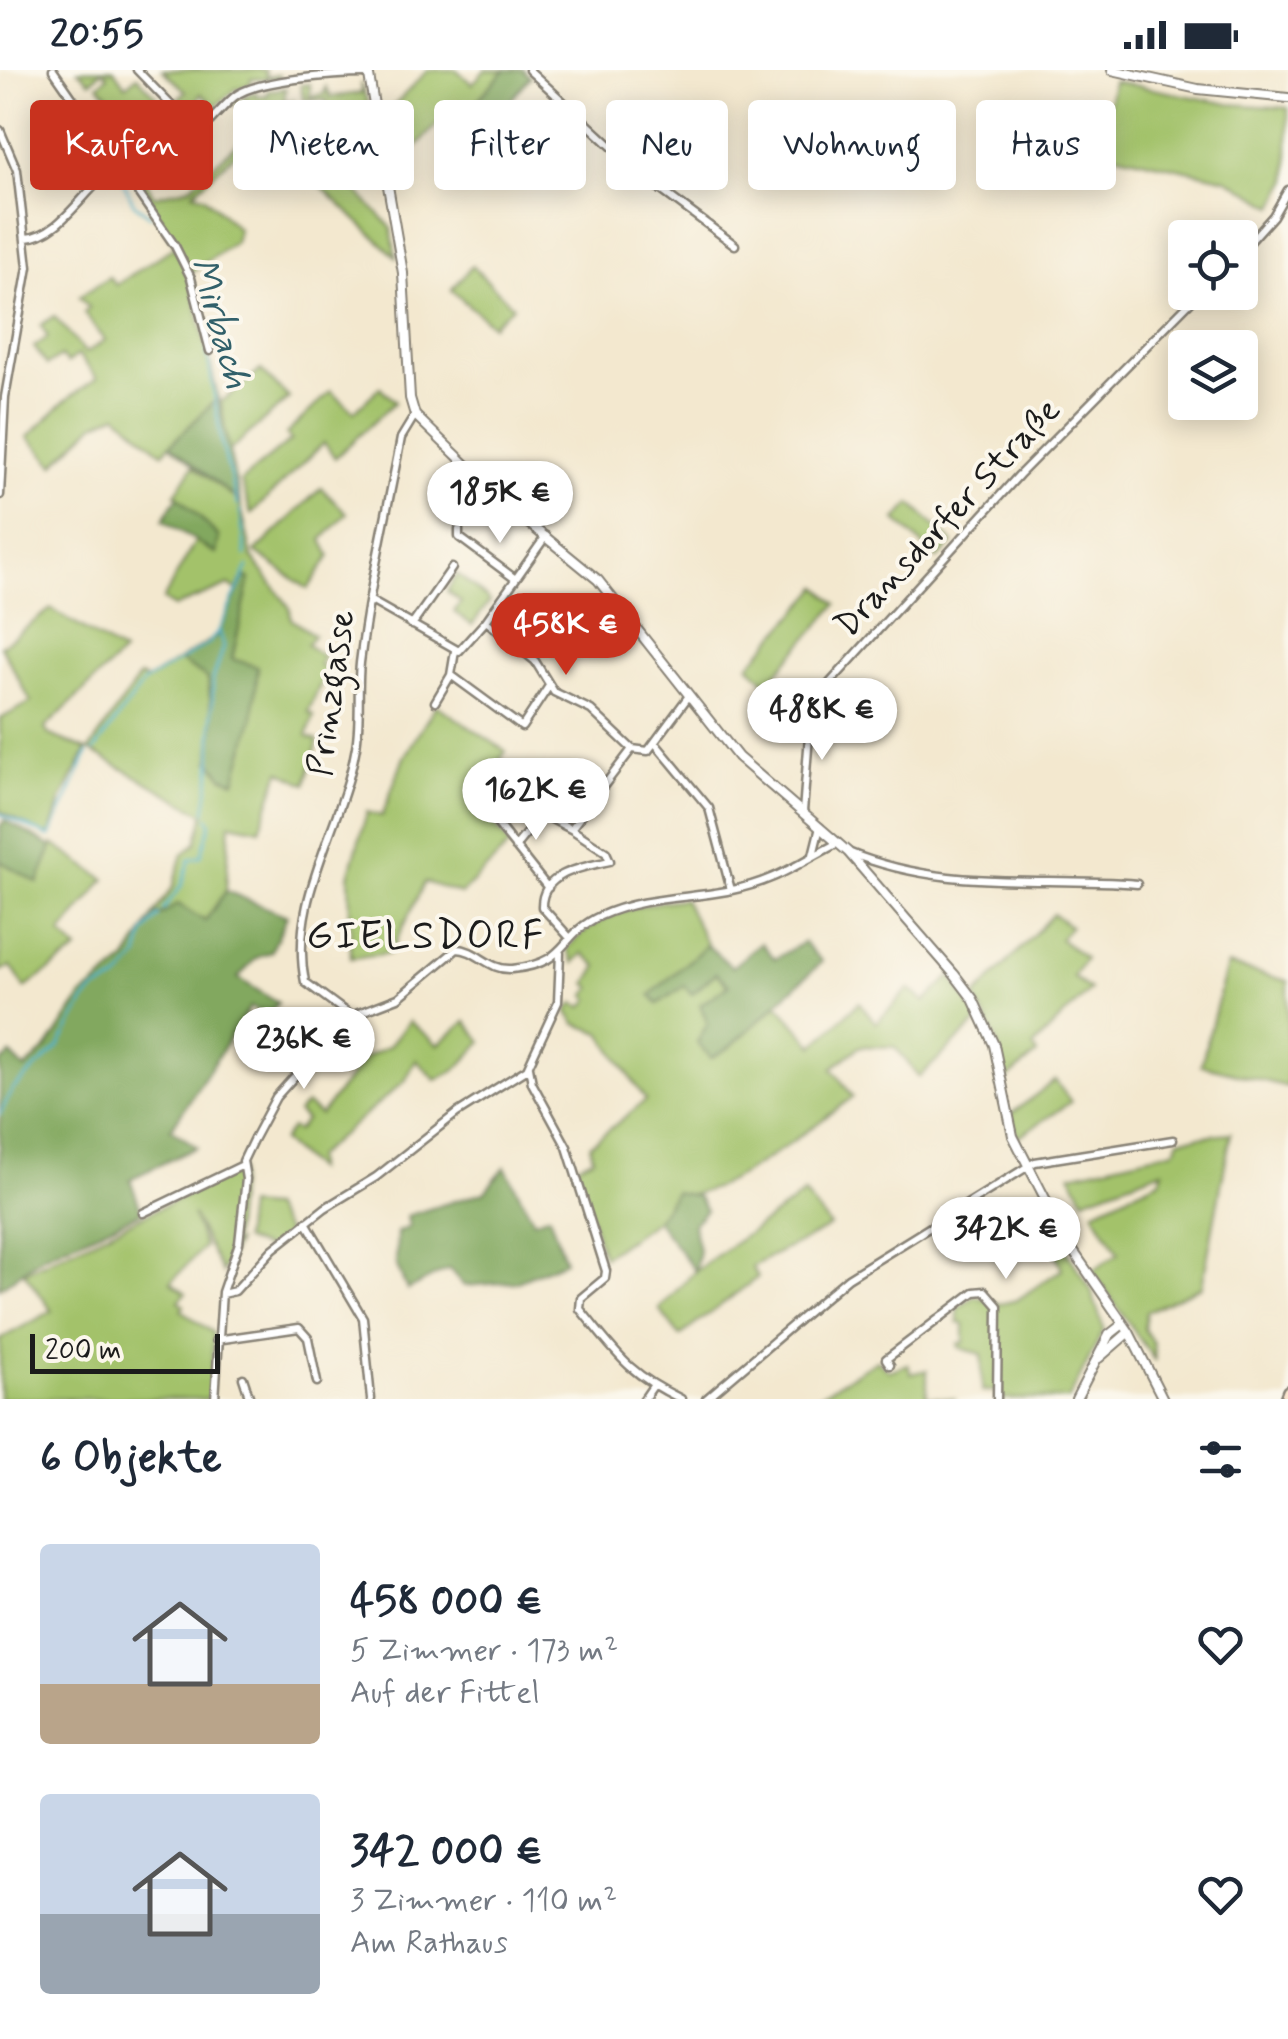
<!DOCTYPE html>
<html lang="de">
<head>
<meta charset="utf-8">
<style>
	body { margin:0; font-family:Mynerve,sans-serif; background:#f6f6f7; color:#1f2937; height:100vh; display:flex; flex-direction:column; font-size:38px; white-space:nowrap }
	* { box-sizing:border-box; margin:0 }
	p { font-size:32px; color:#747a83 }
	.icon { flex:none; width:55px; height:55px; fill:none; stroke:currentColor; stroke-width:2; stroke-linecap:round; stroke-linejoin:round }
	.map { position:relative; height:1329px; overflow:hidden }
	.sheet { display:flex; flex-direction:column; background:#fff; flex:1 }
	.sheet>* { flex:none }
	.banner { position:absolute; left:30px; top:30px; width:1230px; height:90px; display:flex; gap:20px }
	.fabs { position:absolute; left:1168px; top:150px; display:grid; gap:20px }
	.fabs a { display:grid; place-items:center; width:90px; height:90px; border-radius:10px; background:#fff; box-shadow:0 5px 25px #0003; font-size:50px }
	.scale { position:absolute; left:30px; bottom:25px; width:190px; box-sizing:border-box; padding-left:10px; border:5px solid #1c1c1c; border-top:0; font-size:28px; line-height:35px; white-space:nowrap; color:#1c1c1c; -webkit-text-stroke:8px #fbf7ec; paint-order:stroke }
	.price { position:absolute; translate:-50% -85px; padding:0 22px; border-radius:35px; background:#fff; color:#222; font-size:32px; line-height:65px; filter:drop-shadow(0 2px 5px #0008) }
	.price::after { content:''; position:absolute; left:50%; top:60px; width:30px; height:22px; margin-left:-15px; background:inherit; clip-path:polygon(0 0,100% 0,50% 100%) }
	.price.selected { background:#c8321e; color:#fff }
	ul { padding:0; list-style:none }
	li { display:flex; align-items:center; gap:30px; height:250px; padding:0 40px }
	li span { display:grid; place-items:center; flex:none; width:280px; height:200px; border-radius:10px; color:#555 }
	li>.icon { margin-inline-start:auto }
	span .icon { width:120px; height:120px; fill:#fffc; stroke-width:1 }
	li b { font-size:42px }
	h2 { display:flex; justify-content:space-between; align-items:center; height:120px; padding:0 40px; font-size:42px }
	.chip { padding:0 35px; border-radius:10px; background:#fff; box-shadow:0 5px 25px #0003; font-size:35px; line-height:90px }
	.chip.selected { background:#c8321e; color:#fff }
	.status { display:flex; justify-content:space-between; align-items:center; height:70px; padding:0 50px; background:#fff; direction:ltr }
	.status svg { height:28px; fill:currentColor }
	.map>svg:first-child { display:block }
</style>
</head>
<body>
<div class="status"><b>20:55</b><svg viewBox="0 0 49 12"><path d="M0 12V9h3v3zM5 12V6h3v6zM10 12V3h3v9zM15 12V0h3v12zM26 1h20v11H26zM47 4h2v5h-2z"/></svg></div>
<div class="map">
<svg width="1288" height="1329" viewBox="0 0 1288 1329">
	<rect width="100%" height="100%" fill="#fbf7ec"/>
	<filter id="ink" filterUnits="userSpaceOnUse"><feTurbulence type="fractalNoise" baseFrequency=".01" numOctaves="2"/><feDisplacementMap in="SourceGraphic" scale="20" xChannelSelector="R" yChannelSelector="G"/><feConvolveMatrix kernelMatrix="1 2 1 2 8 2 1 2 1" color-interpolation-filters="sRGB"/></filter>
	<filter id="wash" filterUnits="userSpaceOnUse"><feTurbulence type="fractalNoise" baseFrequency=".0048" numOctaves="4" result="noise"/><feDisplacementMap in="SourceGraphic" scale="40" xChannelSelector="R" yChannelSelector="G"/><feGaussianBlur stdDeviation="2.25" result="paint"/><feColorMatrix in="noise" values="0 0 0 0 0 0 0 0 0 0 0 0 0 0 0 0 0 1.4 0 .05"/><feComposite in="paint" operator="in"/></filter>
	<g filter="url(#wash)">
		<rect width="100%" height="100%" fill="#f3e8cf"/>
		<!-- green -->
		<path fill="#a3c26a" stroke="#606f43" stroke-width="2.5" d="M78 0H114L126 16 137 6 156 26 144 39 155 45 165 36 175 46 166 56 177 66 186 58 187 63 169 79H147V83L131 86 141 77 128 70 110 44 119 36 98 15 108 6 102 1 90 12Z
			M162 0H265L266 7 279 5 280 9H251V14L236 19 216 36 201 24 194 36 189 31 180 39 174 33 186 21Z
			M428 0H457L472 14 485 0H505L456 54 446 45 414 79 381 49Z
			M1113 11 1229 34 1288 38V111L1274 136 1227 109 1101 81Z
			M360 13 372 43 262 59 193 123 204 126 238 159 235 172 191 203 129 96 138 109 144 108 154 126 190 117 255 57 234 33 246 29 243 26 257 22 258 27 268 25V21L286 18 284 30 296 31 286 33 287 45 309 46 308 37 327 38 326 30H303L301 15 310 14V27L324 24 326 17 331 27 362 23Z
			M330 93 391 157 396 187 314 110Z
			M174 177 190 206 218 328 162 383 117 344 95 354 54 395 28 367 66 330 97 308 78 285 67 293 61 286 47 295 34 277 48 267 41 255 54 246 86 283 105 270 84 243 89 238 79 227 109 207 116 215Z
			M472 196 513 236 492 255 451 220Z
			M261 300 289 328 228 382 221 332Z
			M380 317 395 332 335 388 324 373 251 444 241 411 291 370 286 364 331 321 354 342Z
			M193 396 240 432 252 487 290 538 291 549 314 565 307 575 324 587 319 595 327 600 308 642 314 646 307 666 318 671 306 714 280 701 260 759 230 753 226 821 205 851 155 843 173 817 183 784 196 773 204 744 89 680 140 606 147 610 179 590 208 609 213 652 210 690 250 656 258 598 232 589 249 509 240 512 237 521 229 515 174 537 163 530 196 470 211 481 219 467 175 424Z
			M321 418 347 443 322 470 330 486 308 519 255 482Z
			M911 434 953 473 937 489 896 450Z
			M457 504 490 531 472 555 454 542 461 532 447 521Z
			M819 517 837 534 767 614 749 595Z
			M51 539 123 583 45 658 48 664 87 680 61 730 51 763 45 765 0 741V649L31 632 1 576Z
			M436 635 506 681 475 728 510 775 461 824 425 812 390 883 351 888 349 806 367 742 382 746 404 687Z
			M53 774 105 809 61 864 78 880 25 918 11 896 0 901V791L38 813Z
			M684 829 707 875 651 925 716 903 729 915 700 935 730 977 778 934 814 976 859 932 876 953 909 919 925 932 951 906 980 950 919 1007 895 977 861 976 832 998 853 1027C820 1050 712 1140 675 1122L656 1150 603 1187 575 1096 593 1088 590 1075 646 1030 601 963 576 954 567 941 574 933 583 937 590 929 586 925 592 918 587 913 598 896 583 883 574 893 567 879C594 845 643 833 684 829Z
			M1053 844 1070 856 1060 869 1085 888 1073 907 1090 920 1033 977 1037 984 1005 1011 997 971 975 927Z
			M1227 895 1288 911V1017L1201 995Z
			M409 951 438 975 466 951 482 972 456 1000 436 1010 416 990 405 1011 315 1087V1100L282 1071 291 1058 297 1061 305 1050 298 1043 306 1034 320 1045 365 988 389 976Z
			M1055 1010 1071 1032 1018 1067 1010 1045Z
			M1231 1063 1202 1216 1146 1242 1144 1259 1153 1273 1155 1291 1092 1201 1119 1183 1093 1141 1160 1110 1163 1100 1084 1129 1071 1104 1175 1080 1179 1069Z
			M240 1100 232 1175 237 1171 222 1203 192 1144 204 1177 171 1212 186 1223 179 1231 184 1235 181 1240 213 1263 211 1325 206 1329H0V1269L52 1241 24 1202Z
			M804 1124 830 1156C804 1173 778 1180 752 1197L758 1207 680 1266 659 1239 695 1201Z
			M247 1136 271 1138 287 1163 268 1179 243 1170Z
			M1057 1166 1091 1220 1104 1259 1069 1329H1000V1321H982V1284L959 1278 958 1274 964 1273V1254L958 1253V1238L975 1226 1000 1234 1017 1230 1062 1199 1055 1182 1041 1176Z
			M877 1290 889 1301 908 1294 911 1304 927 1300V1327L956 1329H813Z"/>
		<!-- forest -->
		<path fill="#82a85e" stroke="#4f623d" stroke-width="2.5" d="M505 0H523L530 7 477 72 456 54Z
			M218 328 240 432 170 375Z
			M178 426 219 467 216 484 163 450Z
			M244 507 250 509 232 589 258 597 253 648 235 711 223 707 210 690 213 652 208 609 179 590 216 567Z
			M5 750 52 777 38 813 0 791V756Z
			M226 821 287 846 271 882 256 888 238 908 278 933 267 946 250 937 171 1059 197 1077 130 1109 142 1142 43 1186 0 1218V993L11 985 25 999 47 978 82 926 127 890 155 843 159 846 178 834 205 851Z
			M804 872 822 892 730 977 711 988 697 972 708 953 700 935 729 915 716 903 692 924 684 916 658 934 650 925 707 875 732 897 761 873 775 889Z
			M505 1097 534 1151 549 1145 565 1191 515 1212 464 1216 449 1199 407 1220 396 1194 397 1162 410 1157 406 1146 484 1122Z
			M675 1122 697 1126 706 1140 693 1154 699 1180 695 1201 656 1150Z"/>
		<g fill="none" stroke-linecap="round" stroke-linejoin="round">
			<!-- stream -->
			<path stroke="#4bb2ca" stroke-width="2.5" d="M97 68 98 79 113 94
				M118 101 134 134 151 146
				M207 280 222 375 238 435
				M240 440 246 486
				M94 681 144 612 209 573 219 560
				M205 742 211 703 213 609 224 576 219 560 248 497
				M0 744 50 767 88 683
				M163 840 182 815 190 789 201 786 211 753 208 747
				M0 1044 13 1019 58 978 84 932 95 920 118 910 138 887 144 864 159 845"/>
		</g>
	</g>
	<g filter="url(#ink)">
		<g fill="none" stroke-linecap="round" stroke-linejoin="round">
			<defs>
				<path id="minor" d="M53 0 175 176 191 208 210 281
					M137 0 197 62
					M529 0 649 111 735 175
					M0 60 17 100 28 197 5 327 0 425
					M26 168C62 166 85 116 119 95 134 86 155 91 171 84 194 74 214 44 234 27 255 9 339 4 368 4
					M1240 183 1273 146 1288 120
					M459 460V467L514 508
					M371 531 459 581 486 551 546 466
					M486 551 535 591 554 622 591 640 632 679
					M412 555 452 498
					M451 605 522 657 549 616
					M435 632 451 605 455 581
					M655 673 709 738 731 820
					M803 742 810 653 815 634 829 614 1019 405 1200 222
					M495 751 548 818
					M515 777 542 744 571 759 632 679 648 681 688 627
					M848 782C946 822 1035 806 1137 814
					M813 785 820 757
					M570 868 542 837C541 802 584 797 610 791L606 782 571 759
					M351 946 305 912C288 829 343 756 356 677 361 649 357 621 360 593 369 518 387 443 401 368L415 345
					M529 997 532 1013 567 1077 606 1201 605 1208 581 1228 580 1239C617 1284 627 1303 681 1329
					M143 1143 243 1095
					M306 1152 363 1248 371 1329
					M222 1224 235 1221 273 1179 325 1138 376 1107 457 1043 527 999 558 932 560 883
					M216 1270 299 1258 308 1268 317 1312
					M890 1295 886 1289 974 1222 985 1221 998 1236 997 1329
					M243 1308 250 1329
					M215 1329 222 1222 239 1173 246 1109 243 1091 253 1070 276 1027 336 960 351 946 398 928 457 879C477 879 489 901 512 899 570 893 557 866 600 846 642 827 684 829 727 821 775 812 797 794 838 773
					M644 1329 653 1316
					M706 1329 848 1208 1035 1092 1173 1070"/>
				<path id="tertiary" d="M368 0 403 203 410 328 415 345 516 443 598 510 738 687 848 782 954 904 973 929 994 975 1013 1066 1069 1175 1129 1262 1163 1329
					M1112 0 1198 19 1288 28
					M1099 1288 1129 1262
					M1076 1329 1109 1265 1123 1254"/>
				<path id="secondary" d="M1285 1329 1288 1321"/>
			</defs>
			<!-- minor casing -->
			<use href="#minor" stroke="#888276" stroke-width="11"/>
			<!-- tertiary casing -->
			<use href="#tertiary" stroke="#888276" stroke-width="12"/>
			<!-- secondary casing -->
			<use href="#secondary" stroke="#888276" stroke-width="14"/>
			<!-- minor -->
			<use href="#minor" stroke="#fff" stroke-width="6"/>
			<!-- tertiary -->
			<use href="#tertiary" stroke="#fff" stroke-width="8"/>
			<!-- secondary -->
			<use href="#secondary" stroke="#fbe5cf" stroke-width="9"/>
		</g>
	</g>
	<g text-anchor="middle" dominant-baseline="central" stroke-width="8" stroke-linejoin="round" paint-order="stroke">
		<!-- street labels -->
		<g font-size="35" fill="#1c1c1c" stroke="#fbf7ec">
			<text transform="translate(948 448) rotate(-47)">Dransdorfer Straße</text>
			<text transform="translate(332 623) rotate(-82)">Prinzgasse</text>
		</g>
		<!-- water labels -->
		<g font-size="38" font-style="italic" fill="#31606a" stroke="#fbf7ec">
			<text transform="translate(219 253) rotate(74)">Mirbach</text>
		</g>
		<!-- quarter labels -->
		<g font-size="40" letter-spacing="2.5" fill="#1c1c1c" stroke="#fbf7ec">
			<text x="426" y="867">GIELSDORF</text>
		</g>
	</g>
</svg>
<div class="fabs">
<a><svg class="icon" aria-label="locate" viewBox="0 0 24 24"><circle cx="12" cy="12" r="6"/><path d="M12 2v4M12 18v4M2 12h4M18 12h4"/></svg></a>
<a><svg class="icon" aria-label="layers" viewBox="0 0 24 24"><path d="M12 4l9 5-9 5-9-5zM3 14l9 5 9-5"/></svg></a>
</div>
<div class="scale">200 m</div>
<b class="price" style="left:500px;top:476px">185K €</b>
<b class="price selected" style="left:566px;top:608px">458K €</b>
<b class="price" style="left:822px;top:693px">488K €</b>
<b class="price" style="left:536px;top:773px">162K €</b>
<b class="price" style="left:304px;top:1022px">236K €</b>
<b class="price" style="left:1006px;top:1212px">342K €</b>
<div class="banner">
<a class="chip selected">Kaufen</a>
<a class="chip">Mieten</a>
<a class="chip">Filter</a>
<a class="chip">Neu</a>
<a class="chip">Wohnung</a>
<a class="chip">Haus</a>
</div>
</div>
<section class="sheet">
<h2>6 Objekte<svg class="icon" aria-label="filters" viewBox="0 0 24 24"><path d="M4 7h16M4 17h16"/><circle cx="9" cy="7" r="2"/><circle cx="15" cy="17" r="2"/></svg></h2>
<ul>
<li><span style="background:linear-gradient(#c9d6e8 70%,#b9a48a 0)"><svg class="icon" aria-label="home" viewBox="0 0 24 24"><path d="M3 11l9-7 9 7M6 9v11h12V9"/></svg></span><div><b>458 000 €</b><p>5 Zimmer · 173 m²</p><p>Auf der Fittel</p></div><svg class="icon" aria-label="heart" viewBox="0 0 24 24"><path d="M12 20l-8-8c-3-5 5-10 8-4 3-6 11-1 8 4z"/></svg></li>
<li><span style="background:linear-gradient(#c9d6e8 60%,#9aa5b1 0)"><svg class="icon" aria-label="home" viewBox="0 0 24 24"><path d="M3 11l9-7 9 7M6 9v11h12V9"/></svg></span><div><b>342 000 €</b><p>3 Zimmer · 110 m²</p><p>Am Rathaus</p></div><svg class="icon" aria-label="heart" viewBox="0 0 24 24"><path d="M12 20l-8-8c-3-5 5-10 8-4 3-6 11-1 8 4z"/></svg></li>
</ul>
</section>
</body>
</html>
